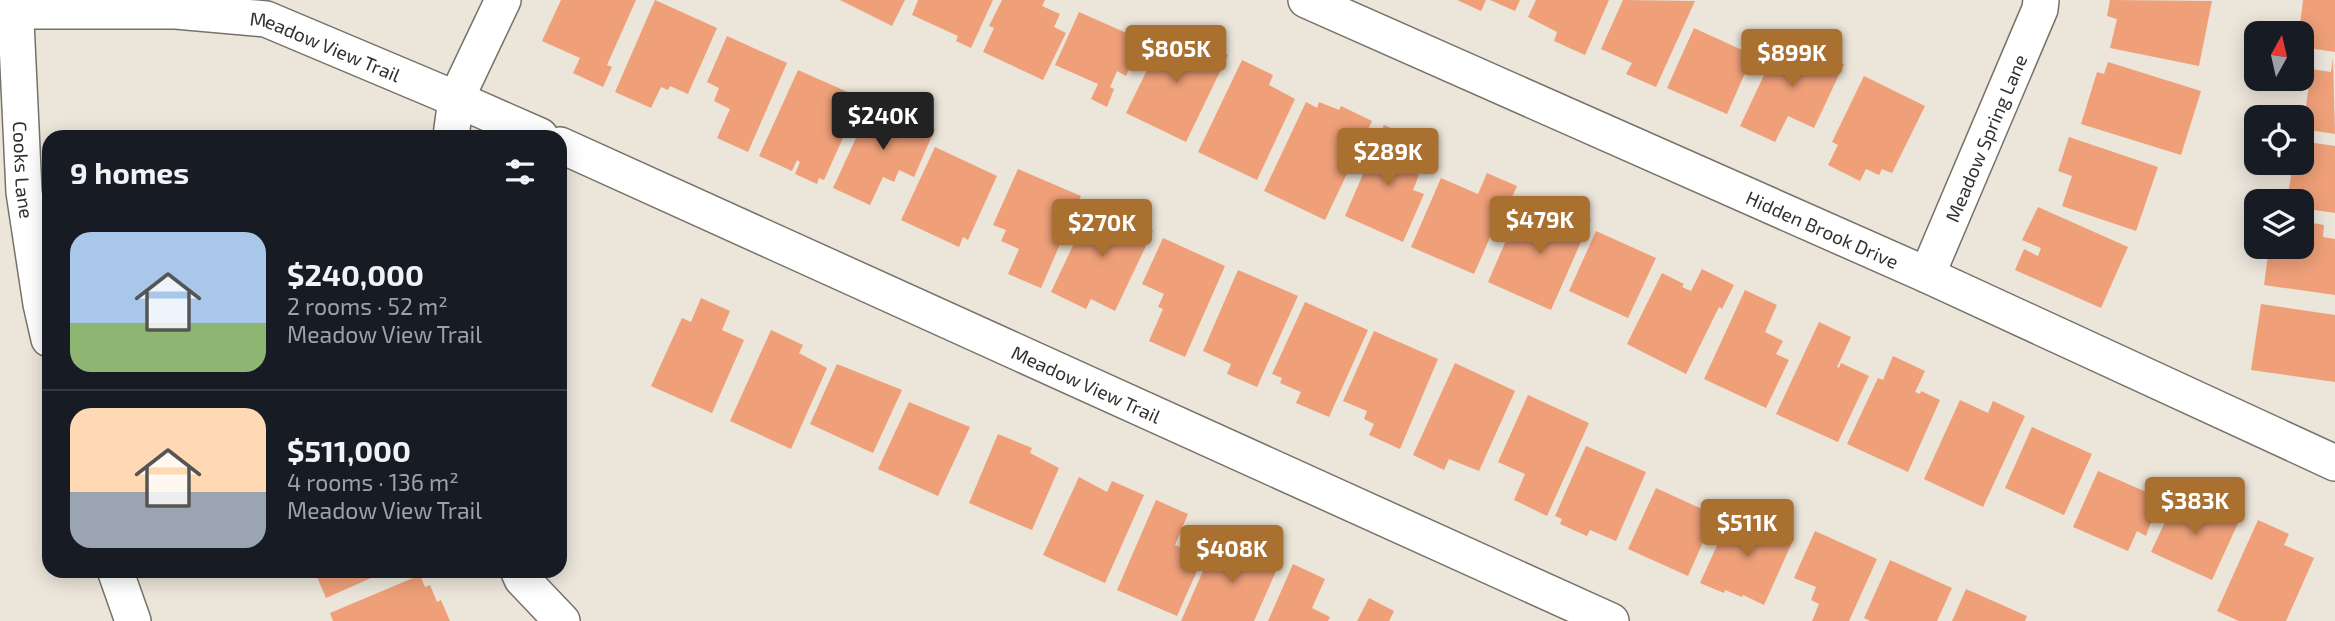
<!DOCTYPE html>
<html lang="en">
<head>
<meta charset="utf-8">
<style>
	body { margin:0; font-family:"Exo 2",sans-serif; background:#242831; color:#f1f3f6; height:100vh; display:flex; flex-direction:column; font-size:26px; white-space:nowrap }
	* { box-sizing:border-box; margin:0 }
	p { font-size:23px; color:#9ea1a6 }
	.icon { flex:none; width:38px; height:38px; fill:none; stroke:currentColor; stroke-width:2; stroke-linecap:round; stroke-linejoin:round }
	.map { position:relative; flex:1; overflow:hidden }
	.details { position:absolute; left:42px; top:130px; width:525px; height:448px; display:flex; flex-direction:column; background:#171b24; border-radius:21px; box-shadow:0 4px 18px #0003 }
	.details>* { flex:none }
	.needle { width:46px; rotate:8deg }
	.controls { position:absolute; left:2244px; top:21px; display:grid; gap:14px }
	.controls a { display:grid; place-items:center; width:70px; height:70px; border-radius:14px; background:#171b24; box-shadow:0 4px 18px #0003; font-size:35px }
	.price { position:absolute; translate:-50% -60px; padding:0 16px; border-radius:7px; background:#a9702f; color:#fff; font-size:23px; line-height:46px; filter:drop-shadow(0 2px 4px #0008) }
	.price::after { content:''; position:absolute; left:50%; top:42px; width:21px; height:16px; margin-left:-10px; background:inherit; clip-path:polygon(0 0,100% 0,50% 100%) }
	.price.active { background:#222; color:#fff }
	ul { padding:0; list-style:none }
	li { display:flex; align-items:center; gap:21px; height:175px; padding:0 28px }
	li+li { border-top:2px solid #363941 }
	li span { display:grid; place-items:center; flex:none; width:196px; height:140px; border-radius:21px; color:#555 }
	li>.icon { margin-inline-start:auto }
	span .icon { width:84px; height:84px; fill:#fffc; stroke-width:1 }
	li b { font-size:30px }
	h2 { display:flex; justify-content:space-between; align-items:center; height:84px; padding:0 28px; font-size:30px }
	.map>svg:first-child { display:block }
</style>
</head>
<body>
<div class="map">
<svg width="2335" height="621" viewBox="0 0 2335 621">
	<rect width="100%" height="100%" fill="#ebe5da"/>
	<!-- building -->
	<path fill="#efa079" d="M561 0H636L607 65 612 67 603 87 573 73 580 58 542 41Z
		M655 0 717 28 688 94 670 86 668 90 661 87 651 108 615 92Z
		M840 0H905L892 26Z
		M918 0H993L971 48 956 41 958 36 912 15Z
		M1002 0H1045L1042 6 1060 14 1054 27 1066 33 1043 80 983 52 994 28 989 26Z
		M1457 0H1486L1481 11Z
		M1490 0H1520L1515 11Z
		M1536 0H1609L1585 55 1554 41 1557 32 1528 17Z
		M1623 0 1695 1 1656 87 1626 74 1632 63 1601 49Z
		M2110 0 2212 1 2199 66 2110 48 2117 19 2107 16Z
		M2303 0H2335V52L2301 47V33H2299Z
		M1079 12 1140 39 1126 76 1117 71 1110 87 1114 89 1107 107 1091 99 1098 84 1055 65Z
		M1694 28 1753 55 1727 114 1667 88Z
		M1162 32 1191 46 1189 51 1191 53 1197 40 1228 55 1186 142 1126 113 1150 64 1144 61 1152 42 1157 45Z
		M1783 35 1844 64 1814 128 1788 116 1775 142 1740 126Z
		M727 36 787 63 748 152 717 138 730 109 714 101 719 88 707 82Z
		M2333 58 2335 134 2303 129 2311 69 2331 72Z
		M1242 60 1273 75 1269 85 1295 99 1257 180 1198 152Z
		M2108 62 2201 91 2181 155 2081 124 2097 72 2104 74Z
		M798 70 861 98 824 180 819 178 817 184 795 174 800 162 797 160 792 171 759 156Z
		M1864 76 1925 106 1892 173 1882 169 1879 175 1866 169 1860 181 1828 165 1838 145 1832 142Z
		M873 101 935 129 914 177 899 170 894 182 883 177 870 205 833 188Z
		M1306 102 1317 108 1319 102 1339 110 1341 106 1372 121 1325 220 1264 191Z
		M1384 125 1416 139 1403 168 1419 175 1413 190 1424 194 1403 242 1345 216Z
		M2069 137 2158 167 2136 231 2062 206 2072 176 2058 171Z
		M2301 141 2335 146V213L2301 208V201H2287L2293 163H2301Z
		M935 147 997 176 968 240 963 237 959 247 901 220Z
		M1018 169 1081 196 1041 288 1008 274 1019 249 1001 241 1006 230 993 225Z
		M1487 173 1517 186 1506 211 1502 210 1474 274 1411 247 1441 178 1478 194Z
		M1093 203 1153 231 1115 311 1091 299 1086 309 1051 292Z
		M1558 204 1591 219 1551 310 1488 282 1517 215 1547 228Z
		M2038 207 2128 247 2101 308 2015 270 2024 249 2038 256 2041 248 2022 240Z
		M2301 221 2324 225 2323 237 2335 239V295L2264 285 2269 247H2301Z
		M1596 231 1656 258 1628 318 1569 291Z
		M1163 238 1225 266 1185 357 1149 341 1163 309 1158 307 1164 294 1142 284Z
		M1702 269 1734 285 1722 309 1719 307 1686 374 1627 344 1662 273 1684 284 1682 287 1691 291Z
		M1238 270 1298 296 1257 387 1227 374 1231 364 1203 351Z
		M1745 290 1777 305 1765 332 1783 341 1776 354 1789 360 1766 408 1704 379Z
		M701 298 730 311 722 330 744 340 712 413 651 386 682 318 691 322Z
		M1305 302 1368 330 1329 417 1296 403 1301 392 1280 383 1282 378 1272 374Z
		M2261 304 2335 315V382L2251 370Z
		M1819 322 1851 337 1837 367 1839 368 1841 363 1869 376 1838 442 1776 414Z
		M771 330 803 345 799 353 827 368 791 449 730 421Z
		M1374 331 1438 359 1400 449 1369 435 1374 424 1364 419 1367 411 1343 401Z
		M1893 356 1925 371 1915 392 1920 394 1921 391 1940 400 1908 472 1847 444 1878 378 1883 380Z
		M1455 363 1515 391 1479 471 1449 459 1444 470 1413 455Z
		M837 364 902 390 873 453 810 424Z
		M1528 395 1589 423 1547 516 1514 500 1525 474 1498 462Z
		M1960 400 1988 413 1993 401 2025 416 1983 507 1924 479Z
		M909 402 970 427 938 496 878 469Z
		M2032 427 2092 454 2064 515 2005 488Z
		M998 434 1032 448 1030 453 1059 468 1032 530 969 503Z
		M1586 446 1646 472 1616 541 1590 530 1587 536 1560 524 1562 519 1555 516Z
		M2098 471 2160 498 2146 536 2137 531 2128 551 2073 527Z
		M1079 477 1107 492 1112 481 1144 495 1105 583 1043 555Z
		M1656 488 1715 515 1688 576 1628 549Z
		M2178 494 2239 521 2212 580 2151 552Z
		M1156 500 1188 514 1175 545 1192 552 1186 566 1197 571 1177 616 1117 590Z
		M1733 510 1794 538 1764 605 1743 595 1742 597 1725 590 1724 593 1700 583Z
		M2258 520 2289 534 2284 545 2314 558 2286 621H2239L2217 611Z
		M1815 531 1877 559 1849 621H1812L1819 604 1811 600 1816 587 1794 578Z
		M1217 539 1245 551 1243 557 1245 558 1250 546 1281 560 1254 621H1181Z
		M1890 560 1952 588 1937 621H1870L1864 618Z
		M1293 564 1325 579 1312 608 1330 617 1328 621H1268Z
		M314 570H389L326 598Z
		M420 575 425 587 430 585 437 602 441 600 450 621H333L330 613Z
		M1966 589 2027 616 2025 621H1952Z
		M1369 598 1394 611 1389 621H1357Z"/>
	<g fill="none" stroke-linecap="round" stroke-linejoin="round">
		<defs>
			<g id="minor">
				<path id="s1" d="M15 0 24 192 41 304 49 339"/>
				<path id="s2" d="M1306 0 1927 275 2335 463"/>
				<path id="s3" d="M14 11H176L266 19 456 99 540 136"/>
				<path d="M451 136 456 99 503 0"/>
				<path id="s4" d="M560 145 1611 621"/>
				<path id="s5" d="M1927 275 2040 9 2041 0"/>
				<path d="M115 570 133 621"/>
				<path d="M518 570 522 579 562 621"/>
			</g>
		</defs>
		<!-- minor casing -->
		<use href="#minor" stroke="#777168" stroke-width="38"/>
		<!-- minor -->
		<use href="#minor" stroke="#fff" stroke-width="35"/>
	</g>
	<g text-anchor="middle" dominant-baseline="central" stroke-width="6" stroke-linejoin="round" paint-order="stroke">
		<!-- street labels -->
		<g font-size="19" fill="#33302c" stroke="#ebe5da">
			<text stroke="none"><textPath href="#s3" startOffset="317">Meadow View Trail</textPath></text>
			<text stroke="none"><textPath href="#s5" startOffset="149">Meadow Spring Lane</textPath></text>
			<text stroke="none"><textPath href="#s1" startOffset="170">Cooks Lane</textPath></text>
			<text stroke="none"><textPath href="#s2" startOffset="565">Hidden Brook Drive</textPath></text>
			<text stroke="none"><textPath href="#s4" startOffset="578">Meadow View Trail</textPath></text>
		</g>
	</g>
</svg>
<div class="controls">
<a><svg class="needle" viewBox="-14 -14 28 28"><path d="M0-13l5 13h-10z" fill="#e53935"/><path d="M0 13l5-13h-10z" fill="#9ea1a6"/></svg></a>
<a><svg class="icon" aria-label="locate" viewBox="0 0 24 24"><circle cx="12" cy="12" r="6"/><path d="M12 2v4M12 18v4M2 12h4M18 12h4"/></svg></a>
<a><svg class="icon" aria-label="layers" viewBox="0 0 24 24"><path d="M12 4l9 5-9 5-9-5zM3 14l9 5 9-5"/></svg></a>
</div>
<b class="price" style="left:1176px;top:85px">$805K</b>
<b class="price" style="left:1792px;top:89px">$899K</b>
<b class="price active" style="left:883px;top:152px">$240K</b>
<b class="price" style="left:1388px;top:188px">$289K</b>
<b class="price" style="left:1540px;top:256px">$479K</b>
<b class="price" style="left:1102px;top:259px">$270K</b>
<b class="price" style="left:2195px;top:537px">$383K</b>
<b class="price" style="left:1747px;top:559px">$511K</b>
<b class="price" style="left:1232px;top:585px">$408K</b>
<section class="details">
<h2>9 homes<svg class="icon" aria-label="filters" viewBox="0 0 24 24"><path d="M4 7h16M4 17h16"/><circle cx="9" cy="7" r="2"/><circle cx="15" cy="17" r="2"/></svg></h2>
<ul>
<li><span style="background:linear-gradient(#a9c7e8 65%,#8fb573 0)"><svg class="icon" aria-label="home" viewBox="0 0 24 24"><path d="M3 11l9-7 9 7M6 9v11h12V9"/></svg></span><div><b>$240,000</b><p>2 rooms · 52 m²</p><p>Meadow View Trail</p></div></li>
<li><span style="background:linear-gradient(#ffd9b3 60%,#9aa5b1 0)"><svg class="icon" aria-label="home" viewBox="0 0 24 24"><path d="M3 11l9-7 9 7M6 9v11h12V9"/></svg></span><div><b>$511,000</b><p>4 rooms · 136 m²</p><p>Meadow View Trail</p></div></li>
</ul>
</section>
</div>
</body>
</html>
